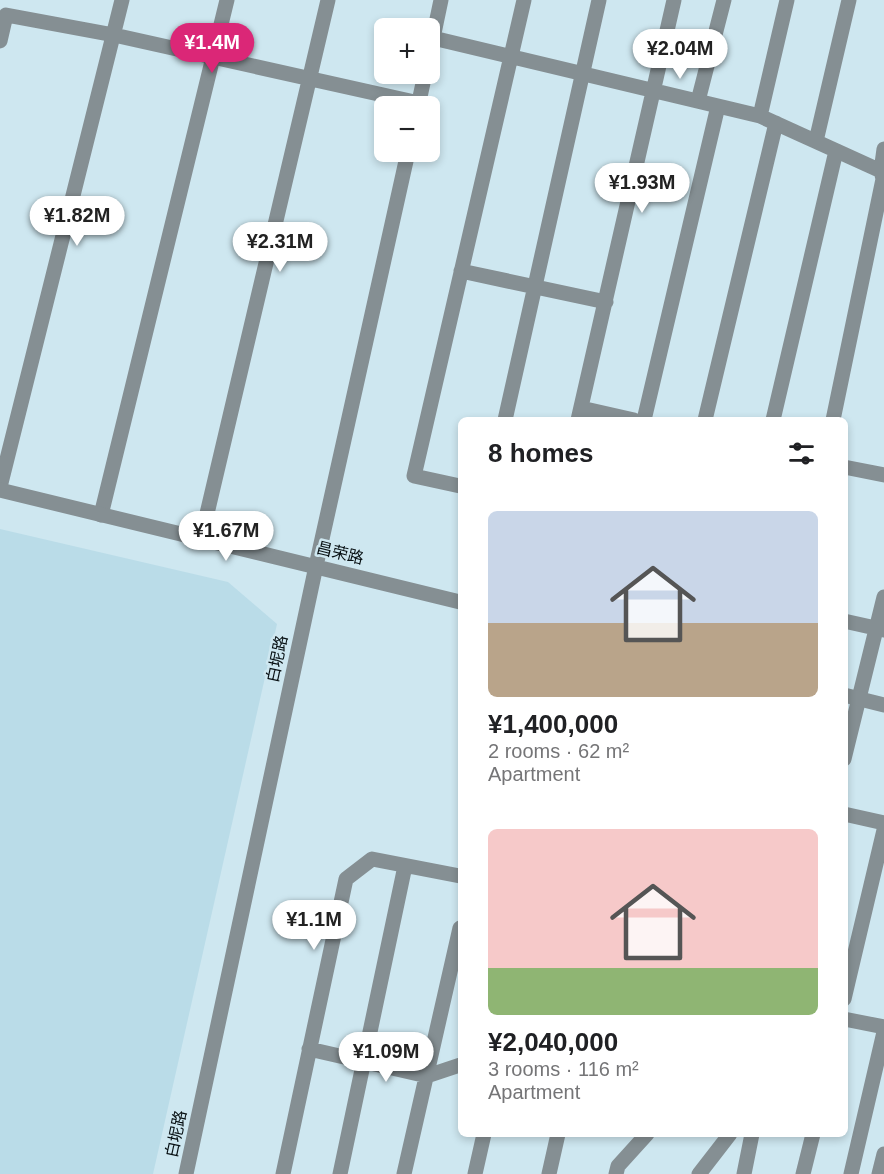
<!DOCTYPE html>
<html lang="en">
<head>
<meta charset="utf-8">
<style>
	body { margin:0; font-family:Arial,"Noto Sans SC",sans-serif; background:#f6f6f6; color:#202124; height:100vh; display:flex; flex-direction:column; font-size:22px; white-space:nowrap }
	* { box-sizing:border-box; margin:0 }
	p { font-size:20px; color:#757577 }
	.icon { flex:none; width:33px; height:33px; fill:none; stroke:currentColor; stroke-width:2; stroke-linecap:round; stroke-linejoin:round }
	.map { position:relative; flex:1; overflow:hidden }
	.sheet { position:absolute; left:458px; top:417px; width:390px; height:720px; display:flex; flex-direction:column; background:#fff; border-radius:9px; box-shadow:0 3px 9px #0003 }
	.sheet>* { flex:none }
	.buttons { position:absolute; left:374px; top:18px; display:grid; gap:12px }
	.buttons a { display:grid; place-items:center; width:66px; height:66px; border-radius:9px; background:#fff; box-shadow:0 3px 9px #0003; font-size:30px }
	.price { position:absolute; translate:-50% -51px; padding:0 14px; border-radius:21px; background:#fff; color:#222; font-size:20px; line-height:39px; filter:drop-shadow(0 2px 3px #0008) }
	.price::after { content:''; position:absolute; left:50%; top:36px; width:18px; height:14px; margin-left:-9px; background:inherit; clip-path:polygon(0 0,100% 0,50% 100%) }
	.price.on { background:#db2777; color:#fff }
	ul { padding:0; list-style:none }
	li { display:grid; align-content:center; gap:12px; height:318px; padding:0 30px }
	li span { display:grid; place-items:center; height:186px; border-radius:9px; color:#555 }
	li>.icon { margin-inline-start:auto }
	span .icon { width:108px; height:108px; fill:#fffc; stroke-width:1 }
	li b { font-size:26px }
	h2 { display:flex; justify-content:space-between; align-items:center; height:72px; padding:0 30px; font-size:26px }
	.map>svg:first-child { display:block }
</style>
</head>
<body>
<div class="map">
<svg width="884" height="1174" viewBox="0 0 884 1174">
	<rect width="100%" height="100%" fill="#cee7f0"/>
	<!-- built -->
	<path fill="#badce8" d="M0 529 228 582 277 624 153 1174H0Z"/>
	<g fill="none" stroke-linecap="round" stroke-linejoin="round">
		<!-- minor -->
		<path stroke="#858f93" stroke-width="15" d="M433 38 760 116 881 171 884 183
			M0 41 6 15 114 35 419 103
			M698 101 724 0
			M760 116 787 0
			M816 141 849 0
			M884 149 881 171 884 170
			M461 271 606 302
			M581 408 634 420
			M505 420 599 0
			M578 420 674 0
			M644 420 718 106
			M705 420 776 123
			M773 420 836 151
			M833 420 883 179
			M844 467 884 475
			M460 486 414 476 524 0
			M0 487 122 0
			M101 515 227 0
			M201 539 328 0
			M844 621 884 630
			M844 759 884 597
			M844 814 884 823
			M844 999 884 830
			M844 1019 884 1027
			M309 1049 427 1076 460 1065
			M283 1174 346 879 372 859 460 876
			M340 1174 405 866
			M404 1174 460 928
			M475 1174 484 1134
			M549 1174 558 1134
			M616 1174 618 1166 647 1134
			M699 1174 730 1134
			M744 1174 752 1134
			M803 1174 813 1134
			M851 1174 884 1032
			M879 1174 884 1154"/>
		<!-- tertiary -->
		<path stroke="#858f93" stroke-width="15" d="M429 57 441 0
			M418 106 425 74
			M0 490 460 602
			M844 695 884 705
			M186 1174 316 566 408 152"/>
	</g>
	<g text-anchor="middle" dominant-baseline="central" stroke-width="5" stroke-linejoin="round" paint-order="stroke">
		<!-- street labels -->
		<g font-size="16" fill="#070f12" stroke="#cee7f0">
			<text transform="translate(340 553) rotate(14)">昌荣路</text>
			<text transform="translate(277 659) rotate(-78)">白坭路</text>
			<text transform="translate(176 1134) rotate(-78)">白坭路</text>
		</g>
	</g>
</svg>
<div class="buttons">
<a>+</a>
<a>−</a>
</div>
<b class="price on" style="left:212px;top:74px">¥1.4M</b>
<b class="price" style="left:680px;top:80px">¥2.04M</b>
<b class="price" style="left:642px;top:214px">¥1.93M</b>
<b class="price" style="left:77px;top:247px">¥1.82M</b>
<b class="price" style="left:280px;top:273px">¥2.31M</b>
<b class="price" style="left:226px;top:562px">¥1.67M</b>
<b class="price" style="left:314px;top:951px">¥1.1M</b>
<b class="price" style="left:386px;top:1083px">¥1.09M</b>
<section class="sheet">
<h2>8 homes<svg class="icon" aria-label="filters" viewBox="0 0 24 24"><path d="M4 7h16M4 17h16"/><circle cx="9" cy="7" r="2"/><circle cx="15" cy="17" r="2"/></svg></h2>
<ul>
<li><span style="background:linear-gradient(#c9d6e8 60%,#b9a48a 0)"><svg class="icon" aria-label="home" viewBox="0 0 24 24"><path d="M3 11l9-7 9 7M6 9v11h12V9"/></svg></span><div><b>¥1,400,000</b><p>2 rooms · 62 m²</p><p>Apartment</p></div></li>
<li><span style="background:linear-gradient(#f6c9c9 75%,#8fb573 0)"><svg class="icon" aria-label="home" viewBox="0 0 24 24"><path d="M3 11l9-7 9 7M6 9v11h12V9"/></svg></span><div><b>¥2,040,000</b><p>3 rooms · 116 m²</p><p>Apartment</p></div></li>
</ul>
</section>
</div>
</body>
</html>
